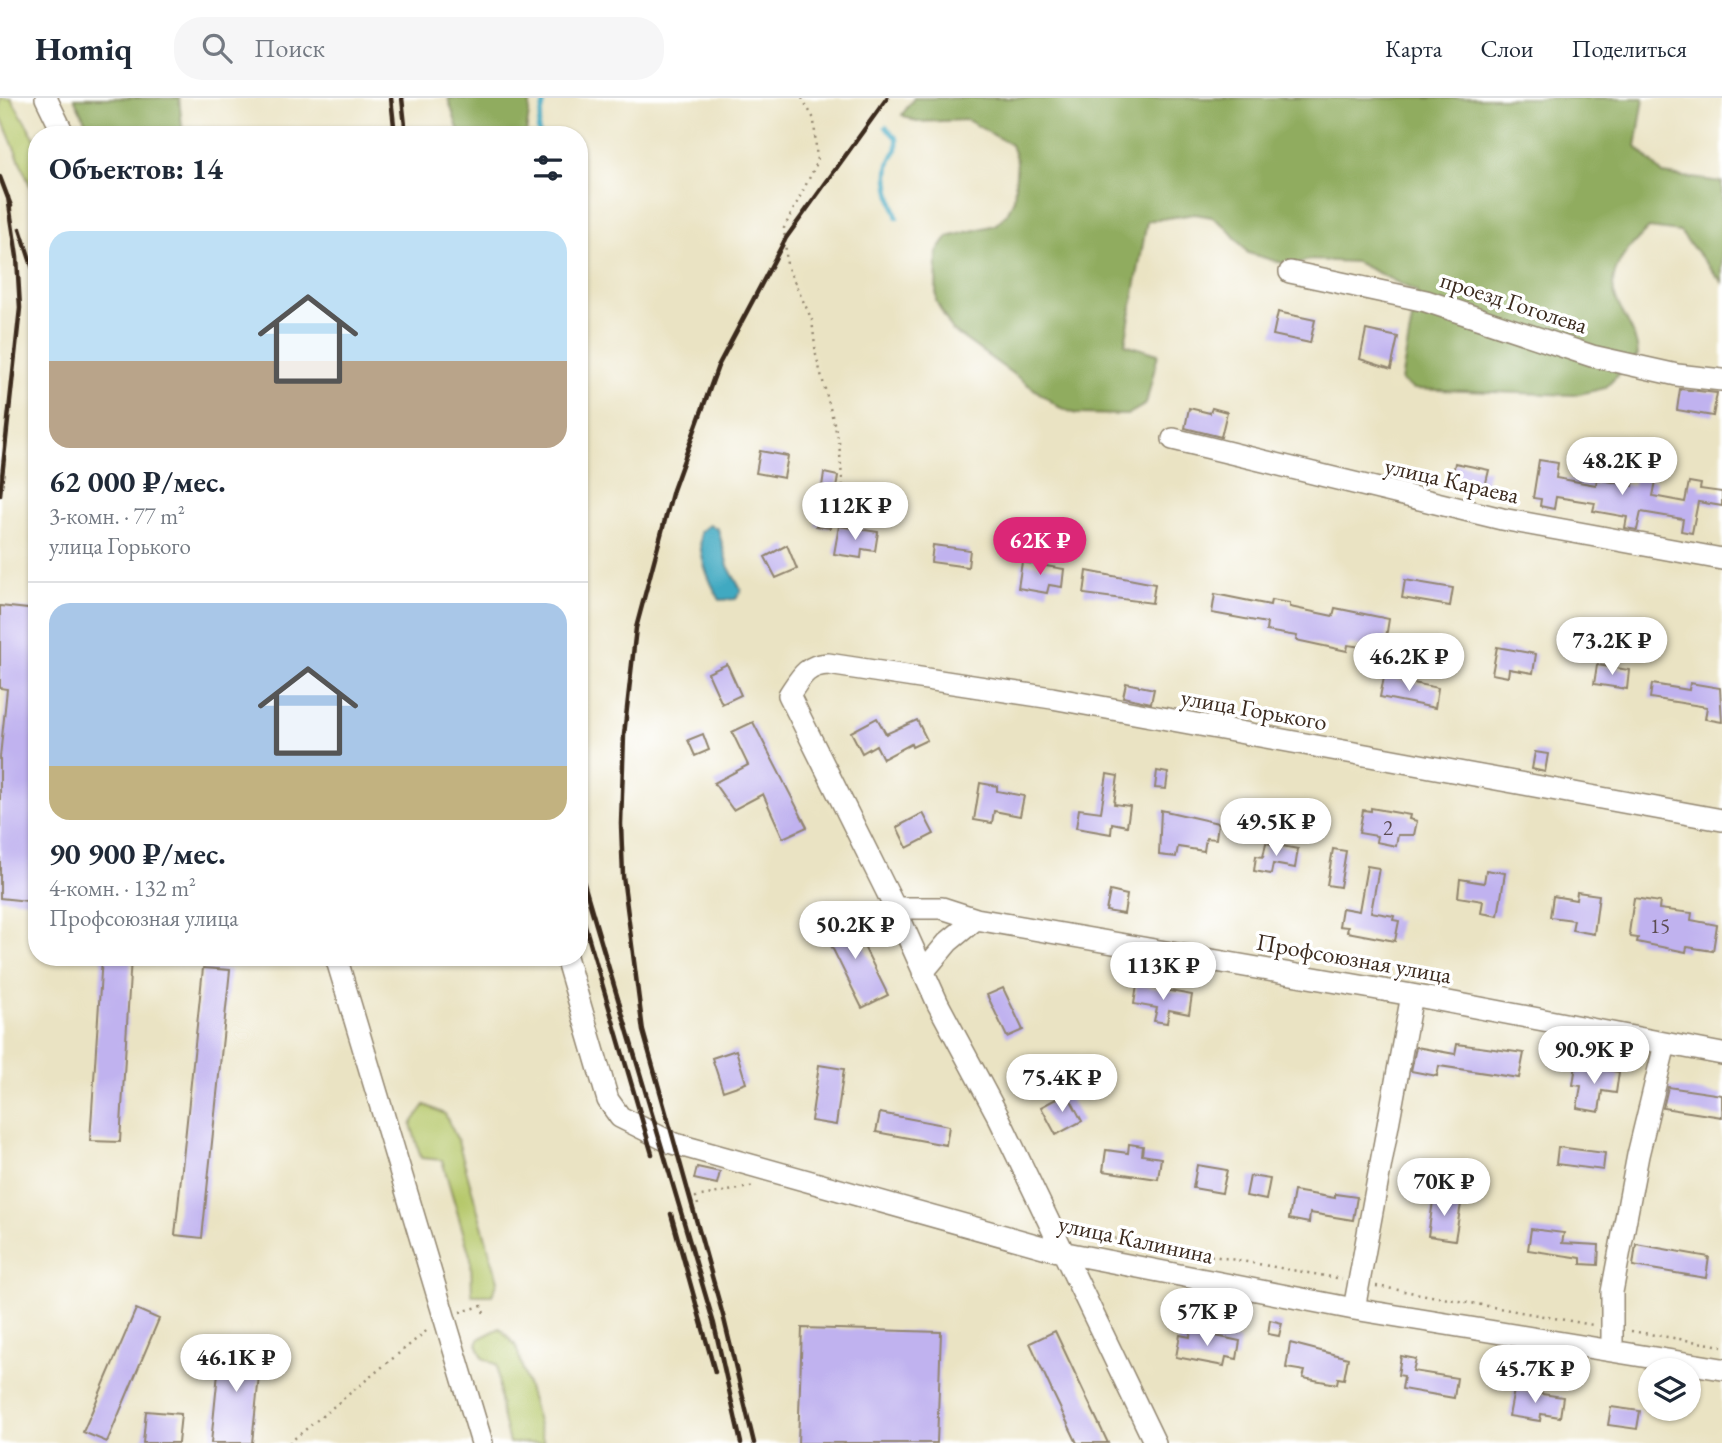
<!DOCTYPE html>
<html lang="ru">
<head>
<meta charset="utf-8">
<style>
	body { margin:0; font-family:"EB Garamond",serif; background:#f6f6f7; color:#1f2937; height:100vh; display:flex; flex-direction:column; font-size:26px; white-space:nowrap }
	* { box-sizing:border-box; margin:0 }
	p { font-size:23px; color:#747a83 }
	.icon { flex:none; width:38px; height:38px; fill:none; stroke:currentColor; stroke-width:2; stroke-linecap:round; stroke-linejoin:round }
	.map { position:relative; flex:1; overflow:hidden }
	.side { position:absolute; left:28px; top:28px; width:560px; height:840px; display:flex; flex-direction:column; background:#fff; border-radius:28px; box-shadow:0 2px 5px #0004 }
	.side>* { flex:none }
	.fabs { position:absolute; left:1638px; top:1260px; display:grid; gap:14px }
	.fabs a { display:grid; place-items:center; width:63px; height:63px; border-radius:50%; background:#fff; box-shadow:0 2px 5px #0004; font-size:35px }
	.price { position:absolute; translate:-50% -60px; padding:0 16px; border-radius:24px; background:#fff; color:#222; font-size:23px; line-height:46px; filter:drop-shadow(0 2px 4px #0008) }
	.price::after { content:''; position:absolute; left:50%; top:42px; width:21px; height:16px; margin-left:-10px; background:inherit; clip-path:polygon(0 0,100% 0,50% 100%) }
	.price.active { background:#db2777; color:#fff }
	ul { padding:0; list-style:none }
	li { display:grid; align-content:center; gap:14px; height:371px; padding:0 21px }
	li+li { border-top:2px solid #e0e1e3 }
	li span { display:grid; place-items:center; height:217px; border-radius:21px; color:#555 }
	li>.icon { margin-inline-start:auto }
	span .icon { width:126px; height:126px; fill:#fffc; stroke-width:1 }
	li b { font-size:30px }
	h2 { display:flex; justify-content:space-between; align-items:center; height:84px; padding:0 21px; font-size:30px }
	header { display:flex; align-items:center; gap:42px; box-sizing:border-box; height:98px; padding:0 35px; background:#fff; border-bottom:2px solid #e0e1e3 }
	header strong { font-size:33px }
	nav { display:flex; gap:38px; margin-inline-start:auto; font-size:24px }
	.search { width:490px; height:63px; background:#f6f6f7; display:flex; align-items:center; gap:18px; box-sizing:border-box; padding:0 24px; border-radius:28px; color:#747a83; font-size:26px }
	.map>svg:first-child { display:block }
</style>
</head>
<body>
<header>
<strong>Homiq</strong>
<div class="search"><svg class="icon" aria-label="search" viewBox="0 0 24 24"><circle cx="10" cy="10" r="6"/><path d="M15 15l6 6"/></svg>Поиск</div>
<nav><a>Карта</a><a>Слои</a><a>Поделиться</a></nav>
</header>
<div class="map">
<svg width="1722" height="1345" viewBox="0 0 1722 1345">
	<rect width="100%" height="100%" fill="#fff"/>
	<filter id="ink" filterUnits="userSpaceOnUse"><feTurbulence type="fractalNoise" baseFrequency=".0143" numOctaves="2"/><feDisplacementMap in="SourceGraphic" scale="14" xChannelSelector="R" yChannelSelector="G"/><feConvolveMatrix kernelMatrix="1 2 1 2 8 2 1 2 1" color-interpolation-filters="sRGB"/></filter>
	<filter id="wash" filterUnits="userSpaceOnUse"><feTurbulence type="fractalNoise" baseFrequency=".00686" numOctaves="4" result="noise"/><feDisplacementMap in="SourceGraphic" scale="28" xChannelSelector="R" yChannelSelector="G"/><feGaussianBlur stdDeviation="1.57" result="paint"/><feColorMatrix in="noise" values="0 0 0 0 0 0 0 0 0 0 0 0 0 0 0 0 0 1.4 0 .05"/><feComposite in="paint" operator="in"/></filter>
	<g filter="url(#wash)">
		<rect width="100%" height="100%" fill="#eae3c3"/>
		<!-- green -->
		<path fill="#b6c86b" stroke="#787944" stroke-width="2" d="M0 0H11L37 44V104L0 16Z
			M425 1007 445 1016 458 1043 498 1183 492 1197H472L471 1161 442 1062 421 1060 411 1026Z
			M500 1230 516 1248 544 1345H509L501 1313 497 1267 483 1260 477 1246 480 1240Z"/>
		<!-- forest -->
		<path fill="#90ac5f" stroke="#666b3e" stroke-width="2" d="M74 0H179L183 37H92Z
			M448 0H531L526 36 460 37Z
			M914 0H1644L1636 49 1663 76 1722 84V184L1680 134 1649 130C1631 147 1604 173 1616 201 1624 221 1637 234 1638 257L1605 290 1575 297 1413 291 1401 283 1417 194 1356 164 1308 162 1293 168 1248 155 1226 129 1212 119 1195 116 1147 123 1125 246 1158 256 1146 306 1127 317 1076 316 1059 309 952 232 936 203 937 154 948 139 995 127 1007 116 1014 101 1017 63 1011 47 967 22 916 24 902 17Z"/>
		<!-- water -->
		<path fill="#41a9c1" stroke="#3e6a70" stroke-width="2" d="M709 427 718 431 728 468 741 492 736 501 720 502C708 482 699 458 700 434Z"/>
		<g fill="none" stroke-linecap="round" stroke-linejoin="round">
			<!-- stream -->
			<path stroke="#41a9c1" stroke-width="4.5" d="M886 29 897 41V51C880 71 891 97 897 120
				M540 37 538 31 545 0
				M579 94V104
				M579 209V215"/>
		</g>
		<g id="blocks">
			<!-- building -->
			<path fill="#c0b2ef" d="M1278 214 1315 222 1310 245 1273 237Z
				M1366 232 1398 239 1391 271 1360 261Z
				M1680 291 1717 295 1713 318 1677 312Z
				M1189 310 1210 315 1212 310 1227 314 1221 339 1185 330Z
				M760 353 788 358 784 380 756 375Z
				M1539 362 1558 365 1556 380 1596 387 1597 381 1633 388 1634 380 1656 383 1653 398 1685 404 1689 384 1701 386 1700 391 1722 394V408L1698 404 1692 435 1681 433 1683 421 1641 414 1637 432 1625 430 1627 419 1593 413 1595 405 1556 399 1554 411 1540 408 1541 401 1533 400Z
				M1455 365 1489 372 1484 393 1451 386Z
				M824 375 838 378 830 430 816 428Z
				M839 428 878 434 875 453 862 451 861 460 834 456Z
				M787 447 797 471 776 480 765 459Z
				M933 447 970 452 968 469 931 464Z
				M1022 464 1064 471 1062 489 1049 487 1047 495 1018 490Z
				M1087 473 1155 486 1152 505 1084 496Z
				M1405 482 1453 490 1450 508 1402 500Z
				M1215 496 1270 507 1271 502 1290 505V509L1333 518 1335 510 1389 521 1384 552 1348 547 1347 553 1296 542 1297 538 1266 533 1267 525 1212 515Z
				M0 508 37 512V804L0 800V659L7 591 0 590Z
				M1497 549 1536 556 1533 575 1509 571 1508 579 1492 576Z
				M727 566 741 597 722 606 708 575Z
				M1597 567 1629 572 1627 591 1594 586Z
				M1384 579 1438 590 1435 610 1380 599Z
				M1126 585 1154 591 1151 605 1123 599Z
				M1690 585 1720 590 1722 624 1705 621 1707 609 1650 600 1652 586 1689 592Z
				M877 620 886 636 917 622 927 642 912 649 911 646 883 661 876 647 862 655 851 634Z
				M753 624 807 729 783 740 763 696 733 712 714 685 748 667 732 634Z
				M703 636 709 652 695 658 688 642Z
				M1535 654 1548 656 1545 674 1532 671Z
				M1157 673 1168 675 1166 691 1155 690Z
				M1107 676 1118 678 1114 706 1130 708 1127 728 1112 725 1111 736 1076 730 1079 711 1101 714Z
				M980 685 997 688V693L1024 698 1020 718 994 713 992 725 974 722Z
				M1371 710 1410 717 1409 721 1417 723 1414 737H1398L1396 748 1376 744 1377 738 1359 735 1363 712 1371 713Z
				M1161 712 1218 725 1216 741 1206 740 1204 753 1178 749 1176 759 1159 757Z
				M923 715 934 736 907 750 897 729Z
				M1266 745 1298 751 1295 770 1273 766 1271 776 1254 773 1256 758 1263 759Z
				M1333 751 1346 753 1340 789 1327 787Z
				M1367 768 1379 770 1371 814 1394 818 1393 822 1399 823 1395 843 1347 834 1348 829 1339 828 1342 810 1359 813Z
				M1486 772 1505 775 1498 818 1481 815 1483 803 1458 799 1460 781 1484 785Z
				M1110 793 1127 797 1124 816 1106 813Z
				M1577 794 1599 797 1594 836 1572 832 1574 822 1550 819 1553 798 1576 802Z
				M1634 800 1660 804 1659 811 1692 815 1691 822 1717 827 1713 853 1687 849 1686 854 1637 844 1638 840 1631 839 1629 835Z
				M848 816 888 897 862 910 822 829Z
				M102 859H131L120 1044 90 1043Z
				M203 870 230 872 202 1140 175 1137Z
				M1137 887 1192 897 1189 916 1169 912 1167 925 1154 923 1157 910 1134 906Z
				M1003 890 1023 932 1007 939 987 897Z
				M1457 946 1524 955 1519 980 1439 968 1437 978 1411 973 1416 949 1455 956Z
				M736 952 746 985 723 993 712 960Z
				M819 967 844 971 836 1027 811 1023Z
				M1026 967 1032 984 1018 989 1012 971Z
				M1576 967 1619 974 1616 995 1602 993 1599 1014 1577 1010 1581 988 1573 987Z
				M1668 989 1722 997V1019L1663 1010Z
				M1067 995 1082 1023 1056 1037 1041 1009Z
				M880 1015 949 1028 946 1047 876 1034Z
				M1129 1046 1143 1048 1142 1057 1161 1060 1158 1081 1103 1073 1106 1052 1128 1055Z
				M1558 1049 1605 1055 1603 1072 1556 1066Z
				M1197 1067 1227 1072 1222 1095 1193 1090Z
				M697 1069 720 1074 717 1086 694 1081Z
				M1250 1078 1270 1081 1266 1102 1246 1098Z
				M1294 1093 1335 1100V1096L1357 1099 1353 1122 1310 1115 1309 1125 1289 1121Z
				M1434 1096 1447 1098 1446 1103 1461 1106 1455 1142 1428 1138Z
				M1531 1131 1564 1135 1562 1145 1599 1147 1598 1167 1581 1166V1160L1528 1152Z
				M1636 1146 1709 1159 1706 1180 1633 1168Z
				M136 1211 159 1221 107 1344 83 1334Z
				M1270 1222 1282 1225 1279 1238 1268 1236Z
				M802 1230 941 1234 937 1345H798Z
				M1055 1233 1108 1345H1077L1051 1291 1030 1245Z
				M1191 1233 1240 1243 1237 1261 1226 1259 1224 1268 1176 1259 1180 1237 1190 1239Z
				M221 1245 262 1249 252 1345H211Z
				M1290 1245 1348 1260 1344 1281 1338 1280 1337 1286 1303 1280 1305 1273 1286 1270Z
				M1401 1258 1416 1261 1413 1273 1457 1280 1454 1300 1402 1291 1404 1278 1398 1277Z
				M1514 1292 1563 1299 1560 1319 1541 1316 1540 1323 1509 1318Z
				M1611 1309 1640 1313 1637 1331 1608 1327Z
				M146 1313 181 1316 178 1345H143Z"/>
		</g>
	</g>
	<g filter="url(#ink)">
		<use href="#blocks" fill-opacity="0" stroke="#928670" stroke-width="2"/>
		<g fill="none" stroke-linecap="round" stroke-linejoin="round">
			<defs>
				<path id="minor" d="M46 0 64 37
					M1290 174 1426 203 1592 258 1677 277 1722 282
					M1173 341 1502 421 1722 461
					M895 810H942L976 821 1412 897 1722 956
					M336 859 482 1345
					M566 859 608 1002 620 1019 672 1045 1061 1154 1354 1211 1722 1271
					M923 874 948 844 976 821
					M1354 1211 1412 897
					M1612 1252V1194L1638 1057 1665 946
					M1155 1345 998 1018 938 906 895 810 789 597C801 579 806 567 828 566L1052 600 1722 722"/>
			</defs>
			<!-- minor casing -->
			<use href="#minor" stroke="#928670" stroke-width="24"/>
			<!-- path -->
			<path stroke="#928670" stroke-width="2.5" stroke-dasharray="2 5" stroke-linecap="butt" d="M802 0 814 21 817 65 784 130 787 168 812 222 816 257 839 344 845 416
				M698 1107 696 1099 755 1088
				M1073 1133 1342 1181
				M1376 1188 1593 1227
				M460 1214 482 1208 484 1216
				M1631 1233 1722 1248
				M289 1345 430 1230"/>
			<!-- minor -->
			<use href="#minor" stroke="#fff" stroke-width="21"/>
			<!-- rail -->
			<path stroke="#3b2a1e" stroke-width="4.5" d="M391 0 395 37
				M402 0 406 37
				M0 79 11 108
				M20 131 37 183
				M0 397 20 210 17 159 8 99
				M579 769 714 1226 741 1345
				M579 807 652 1056
				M671 1116 715 1274
				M754 1345 724 1221 643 933 623 778 621 726 624 637 636 530 673 392 718 268 786 140 887 0"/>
		</g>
	</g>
	<g text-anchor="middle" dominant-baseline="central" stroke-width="7" stroke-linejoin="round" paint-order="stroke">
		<!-- number labels -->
		<g font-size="21" fill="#5c4c52">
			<text x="1388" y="729">2</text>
			<text x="1660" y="827">15</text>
		</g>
		<!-- street labels -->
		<g font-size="24" fill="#3b2a1e" stroke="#fff">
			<text transform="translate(1514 204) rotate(18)">проезд Гоголева</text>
			<text transform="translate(1452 382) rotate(13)">улица Караева</text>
			<text transform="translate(1254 611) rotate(10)">улица Горького</text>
			<text transform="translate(1354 860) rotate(10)">Профсоюзная улица</text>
			<text transform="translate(1136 1141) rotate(12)">улица Калинина</text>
		</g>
	</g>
</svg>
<div class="fabs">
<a><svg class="icon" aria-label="layers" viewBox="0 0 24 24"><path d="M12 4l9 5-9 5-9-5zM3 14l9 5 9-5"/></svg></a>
</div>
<b class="price" style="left:1622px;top:399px">48.2K ₽</b>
<b class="price" style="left:855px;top:444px">112K ₽</b>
<b class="price active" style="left:1040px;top:479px">62K ₽</b>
<b class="price" style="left:1612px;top:579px">73.2K ₽</b>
<b class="price" style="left:1409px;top:595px">46.2K ₽</b>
<b class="price" style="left:1276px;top:760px">49.5K ₽</b>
<b class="price" style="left:855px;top:863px">50.2K ₽</b>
<b class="price" style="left:1163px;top:904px">113K ₽</b>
<b class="price" style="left:1594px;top:988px">90.9K ₽</b>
<b class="price" style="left:1062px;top:1016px">75.4K ₽</b>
<b class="price" style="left:1444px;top:1120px">70K ₽</b>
<b class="price" style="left:1207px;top:1250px">57K ₽</b>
<b class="price" style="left:236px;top:1296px">46.1K ₽</b>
<b class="price" style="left:1535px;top:1307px">45.7K ₽</b>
<section class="side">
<h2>Объектов: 14<svg class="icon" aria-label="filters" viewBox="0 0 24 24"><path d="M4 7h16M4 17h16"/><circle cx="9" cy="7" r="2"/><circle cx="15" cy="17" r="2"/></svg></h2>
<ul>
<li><span style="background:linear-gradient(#bfe0f5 60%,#b9a48a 0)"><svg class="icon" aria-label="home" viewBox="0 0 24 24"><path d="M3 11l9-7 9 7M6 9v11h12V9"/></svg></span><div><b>62 000 ₽/мес.</b><p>3-комн. · 77 m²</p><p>улица Горького</p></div></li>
<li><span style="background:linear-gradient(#a9c7e8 75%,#c2b280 0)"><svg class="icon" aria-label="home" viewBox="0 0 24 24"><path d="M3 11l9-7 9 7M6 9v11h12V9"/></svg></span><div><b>90 900 ₽/мес.</b><p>4-комн. · 132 m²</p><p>Профсоюзная улица</p></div></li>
</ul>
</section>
</div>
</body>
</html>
